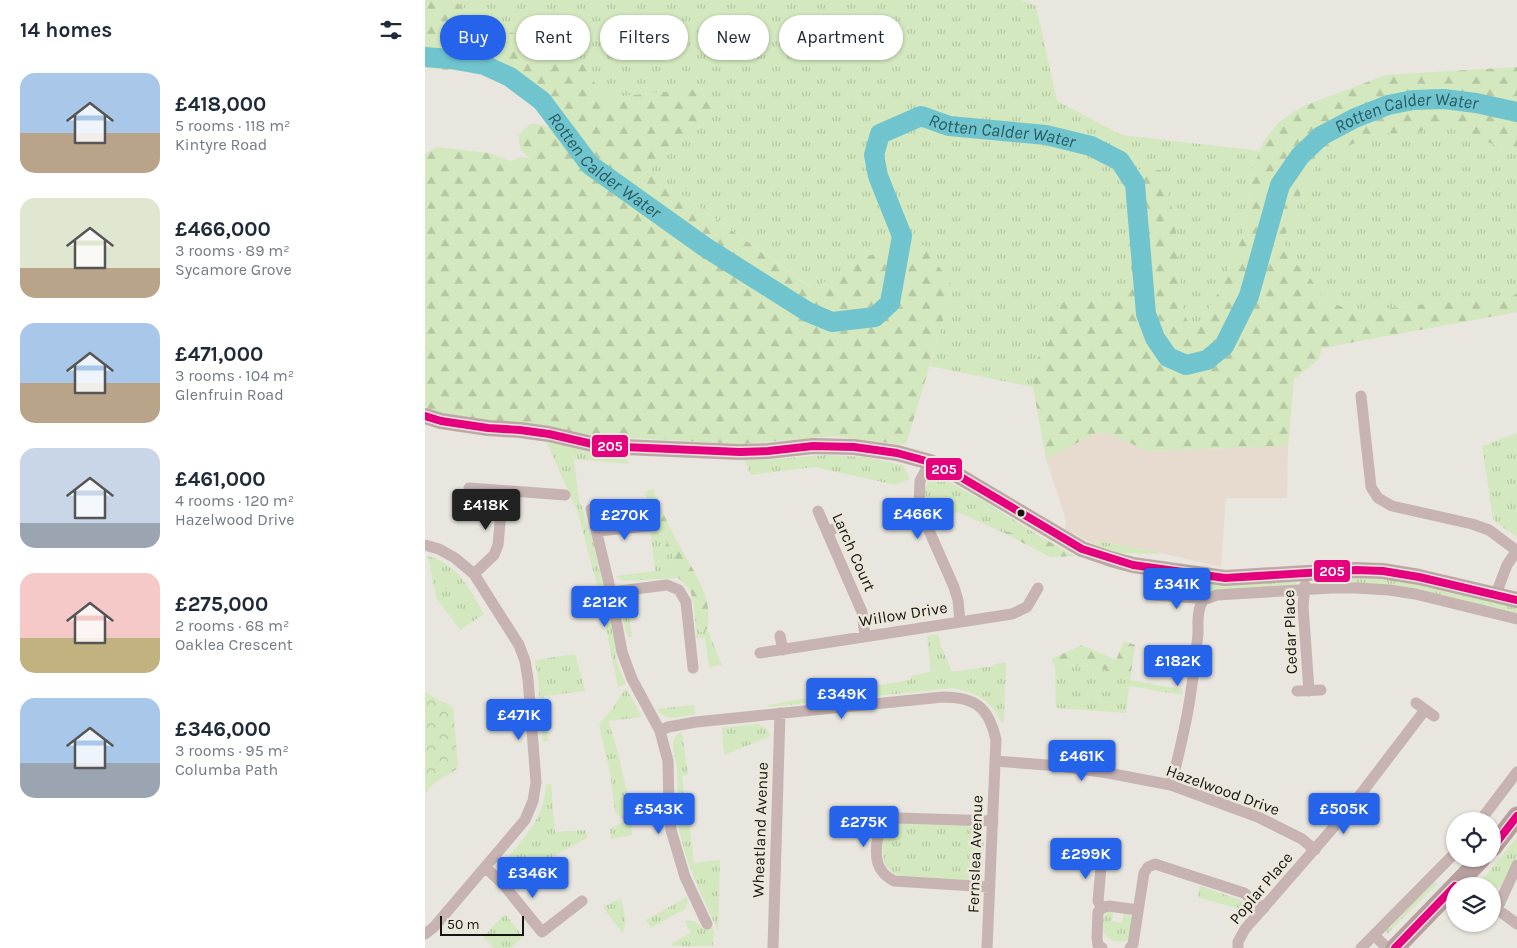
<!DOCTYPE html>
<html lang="en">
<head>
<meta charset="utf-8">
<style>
	body { margin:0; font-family:Karla,sans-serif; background:#f6f6f7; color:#1f2937; height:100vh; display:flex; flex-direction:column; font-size:19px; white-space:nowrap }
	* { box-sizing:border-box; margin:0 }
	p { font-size:16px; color:#747a83 }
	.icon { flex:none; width:28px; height:28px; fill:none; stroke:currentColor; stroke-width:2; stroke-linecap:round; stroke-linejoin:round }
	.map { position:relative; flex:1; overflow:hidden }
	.details { display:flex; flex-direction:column; background:#fff; width:425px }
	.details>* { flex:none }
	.hud { position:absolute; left:15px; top:15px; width:475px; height:45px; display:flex; gap:10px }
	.controls { position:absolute; left:1021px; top:812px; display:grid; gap:10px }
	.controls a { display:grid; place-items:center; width:55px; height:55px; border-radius:50%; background:#fff; box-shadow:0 1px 4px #0004; font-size:25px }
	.scale { position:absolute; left:15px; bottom:12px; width:84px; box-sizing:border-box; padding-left:5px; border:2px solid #161510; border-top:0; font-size:14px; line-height:18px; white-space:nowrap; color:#161510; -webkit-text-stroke:4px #ebe8db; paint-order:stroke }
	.price { position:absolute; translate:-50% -42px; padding:0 11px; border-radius:5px; background:#2563eb; color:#fff; font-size:16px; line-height:32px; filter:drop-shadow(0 1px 2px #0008) }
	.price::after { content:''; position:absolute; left:50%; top:30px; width:15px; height:11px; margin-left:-8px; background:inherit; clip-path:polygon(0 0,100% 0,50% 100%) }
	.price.selected { background:#222; color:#fff }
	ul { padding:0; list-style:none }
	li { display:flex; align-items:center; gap:15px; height:125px; padding:0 20px }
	li span { display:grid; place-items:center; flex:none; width:140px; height:100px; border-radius:15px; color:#555 }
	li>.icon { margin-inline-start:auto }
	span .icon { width:60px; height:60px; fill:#fffc; stroke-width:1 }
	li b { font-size:21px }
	h2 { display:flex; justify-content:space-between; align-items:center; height:60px; padding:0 20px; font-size:21px }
	.tag { padding:0 18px; border-radius:22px; background:#fff; box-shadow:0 1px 4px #0004; font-size:18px; line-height:45px }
	.tag.selected { background:#2563eb; color:#fff }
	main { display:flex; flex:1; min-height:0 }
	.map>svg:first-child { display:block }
</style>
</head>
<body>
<main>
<section class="details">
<h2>14 homes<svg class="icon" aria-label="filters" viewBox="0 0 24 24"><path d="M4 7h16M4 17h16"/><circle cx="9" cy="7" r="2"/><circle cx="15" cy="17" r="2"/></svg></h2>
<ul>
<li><span style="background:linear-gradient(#a9c7e8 60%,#b9a48a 0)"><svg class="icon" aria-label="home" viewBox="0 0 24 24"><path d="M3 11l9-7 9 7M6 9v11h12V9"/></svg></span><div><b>£418,000</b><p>5 rooms · 118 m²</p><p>Kintyre Road</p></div></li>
<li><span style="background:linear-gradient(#dfe7d0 70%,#b9a48a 0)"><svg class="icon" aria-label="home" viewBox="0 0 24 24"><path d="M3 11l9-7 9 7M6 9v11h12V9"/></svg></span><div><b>£466,000</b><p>3 rooms · 89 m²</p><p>Sycamore Grove</p></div></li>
<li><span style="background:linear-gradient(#a9c7e8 60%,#b9a48a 0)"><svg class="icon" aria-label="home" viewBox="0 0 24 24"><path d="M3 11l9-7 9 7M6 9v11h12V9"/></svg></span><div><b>£471,000</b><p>3 rooms · 104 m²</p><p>Glenfruin Road</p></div></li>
<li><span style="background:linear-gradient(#c9d6e8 75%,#9aa5b1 0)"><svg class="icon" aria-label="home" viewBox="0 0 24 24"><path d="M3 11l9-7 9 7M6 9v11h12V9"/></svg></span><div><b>£461,000</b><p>4 rooms · 120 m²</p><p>Hazelwood Drive</p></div></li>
<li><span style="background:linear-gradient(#f6c9c9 65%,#c2b280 0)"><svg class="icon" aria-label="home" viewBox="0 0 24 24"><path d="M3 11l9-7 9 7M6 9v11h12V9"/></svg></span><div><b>£275,000</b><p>2 rooms · 68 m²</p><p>Oaklea Crescent</p></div></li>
<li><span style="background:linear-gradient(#a9c7e8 65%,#9aa5b1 0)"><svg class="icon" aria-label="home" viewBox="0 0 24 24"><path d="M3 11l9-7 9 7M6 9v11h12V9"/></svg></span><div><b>£346,000</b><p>3 rooms · 95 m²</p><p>Columba Path</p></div></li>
</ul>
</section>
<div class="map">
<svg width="1092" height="948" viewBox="0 0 1092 948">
	<defs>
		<pattern id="grass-tufts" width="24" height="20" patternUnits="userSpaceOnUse" patternTransform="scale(1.25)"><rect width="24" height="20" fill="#d3e8be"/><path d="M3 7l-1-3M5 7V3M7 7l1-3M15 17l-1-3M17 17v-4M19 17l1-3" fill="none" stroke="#b4c6a2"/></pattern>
		<pattern id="forest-firs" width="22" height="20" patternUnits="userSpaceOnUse" patternTransform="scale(1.25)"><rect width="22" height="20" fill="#d3e8be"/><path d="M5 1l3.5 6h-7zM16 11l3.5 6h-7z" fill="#b4c6a2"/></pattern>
		<pattern id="park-crowns" width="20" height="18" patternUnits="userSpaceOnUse" patternTransform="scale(1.25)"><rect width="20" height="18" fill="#d3e8be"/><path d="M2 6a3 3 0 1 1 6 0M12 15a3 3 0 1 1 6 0" fill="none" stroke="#b4c6a2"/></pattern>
	</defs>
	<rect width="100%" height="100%" fill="#e8e6de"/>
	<!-- education -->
	<path fill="#e7dbd0" d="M670 433 686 434 722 451 863 446 862 498H801L796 567 736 553 673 541 669 544 640 529 641 520 621 459Z"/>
	<!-- grass -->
	<path fill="url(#grass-tufts)" d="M28 0H596L611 6 632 101 697 135 835 151 827 170 820 230 793 293 776 322 765 325 691 170 706 208V231L700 235 707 273 703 291 674 300 647 296 624 319 625 341 612 359 607 371 608 387 505 366 528 287 441 256 389 289 221 169 294 110 279 88 179 98 153 55 59 23Z
		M1013 122 1092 154V294L931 312 899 300 886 279 870 263 858 241 878 188 896 157 957 132 989 135Z
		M1092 433V523L1078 518 1073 524 1068 519 1057 446Z
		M121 441 183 456H201L204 464 149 459 154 501 158 509 163 533H166L193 653 190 654 194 668 201 684 193 687 172 585 153 513Z
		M401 455 439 457 478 465 485 479 471 485 389 467 326 475 319 460H338Z
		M514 477 559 501 616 537 609 540 581 531 579 533 533 512 506 523C500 508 495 496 504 481Z
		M223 507 227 514 234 532 239 536 249 557C245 566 246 570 252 578L198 581 191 576 230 571Z
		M673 541 736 553 734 554 694 553 669 544Z
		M3 556C33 564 44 589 59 614L35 630 11 598Z
		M942 574 1092 605V614L895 585 892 582 894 578Z
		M736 576 871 581 872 584 869 586 781 591H727Z
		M201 599 207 637H203C200 624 194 610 201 599Z
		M271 629 276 632 282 629 297 665 284 667 280 638H271Z
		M513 634 516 646 527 672 569 666 570 664 581 662V681L580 683 579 722H576C564 698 552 693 527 688L343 707V705L485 680 486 676 506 672 502 636Z
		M150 654 160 691 119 696 123 741 118 742 113 678 110 660Z
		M668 665 706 680 736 686 758 689 757 695 704 686 701 713 631 708 630 666Z
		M201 688 217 717 183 721C194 752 201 784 205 817L197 818 190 812 186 778 174 724 187 709Z
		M269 705 270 714C258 716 240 723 232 709Z
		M333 724 342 729 346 736 299 755 297 728Z
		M254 733H257L263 775 257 776 262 819H264L269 863 295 860 293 931C277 896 259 861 253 823 251 805 254 787 252 769 251 757 243 742 254 733Z
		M121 784H126L130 832 160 830 163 837 86 880C80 873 77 869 80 861 101 834 119 820 121 784Z
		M206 821 207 835 186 839 185 829 196 823Z
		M478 823 544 825 559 841 557 864 545 876 543 880 479 877C460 872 457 863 458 844 458 840 458 836 461 833 465 827 472 825 478 823Z
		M1092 837V856L1078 887 1075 886 1072 889 1068 891V886H1059L1057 880Z
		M1009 881 1012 884 961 935 960 931Z
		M775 886 818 901 824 907V912L773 897Z
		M262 897 263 901 260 909 226 928 221 920Z
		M196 898C198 909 204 924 197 933L178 907Z
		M688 911 687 921 697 923 699 913 703 914 707 919 704 940C681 948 670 925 683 912Z
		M80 914 98 937 86 948H69L58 937Z
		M261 921C269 920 274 923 277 929L285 925 289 931 288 946H247V943L266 933 260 922Z"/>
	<!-- forest -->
	<path fill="url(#forest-firs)" d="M0 0H28L59 23 153 55 179 98 279 88 294 110 221 169 388 289 441 256 499 245 528 287 481 445 410 436 316 444 172 436 113 425 58 421 0 410V152L2 153 12 147 64 153 85 161 97 157 105 159C95 149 94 149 94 135L105 124H111L123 127 133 122 99 76 0 68Z
		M1092 67V154L1013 122 989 135 957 132 896 157 878 188 858 241 870 263 886 279 899 300 931 312 1092 294V312L897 348 894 359 869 379 863 446 722 451 686 434 671 433 621 459 608 387 607 372 612 359 625 341 624 319 633 306 647 296 674 300 703 291 707 273 700 235 706 231V208L691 169 736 170 749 215 759 314 765 325 776 322 793 293 820 230 827 170 839 141 853 123 872 110 882 105 961 75Z
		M228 489C235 506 242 523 251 539 265 568 290 595 282 629L276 632 271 629C270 619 269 603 266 593 260 578 240 577 249 557L247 553H241L240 547 242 543 239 536 230 528 227 514 223 507 220 492Z
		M1078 518 1092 523V537L1073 524Z
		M581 531 609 540 616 537 650 556 625 557 579 533Z
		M699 641 710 645 705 680 668 665 630 666 626 659 657 645 691 660Z"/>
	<!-- park -->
	<path fill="url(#park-crowns)" d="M0 691C8 700 20 700 28 708L33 764 31 770C18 779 9 779 0 795Z"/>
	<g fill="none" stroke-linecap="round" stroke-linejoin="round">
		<!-- river -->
		<path stroke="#70c4ce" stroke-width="20" id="s1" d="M0 57 26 59 59 65 85 77 117 101 165 165 280 247 383 312 407 322 450 317 465 303 477 236 453 176 449 155 455 134 496 116 524 126 621 135 666 146 695 161 710 184 721 314 730 338 743 357 761 365 782 360 799 346 824 296 855 185 875 156 896 136 930 118 963 105 988 100 1019 99 1051 103 1092 112"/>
		<!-- street -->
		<path stroke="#c6b3b2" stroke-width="11" d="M936 396 946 487 953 498 967 506 1047 524 1064 530 1091 550
			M505 462 495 481 494 508 529 587 533 600 535 622
			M44 488 140 495
			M166 509 186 592 197 652 207 679 235 731 243 761 244 809 246 830 260 877 282 924
			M393 511 437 612 440 636
			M172 531 225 526
			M402 532 415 526
			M0 545 14 549 30 558 49 574 94 645 100 661 103 679 111 782 108 801 100 820 9 927 0 934
			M49 574 69 555 73 545 78 491
			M880 585 878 606 884 691
			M186 592 242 585 254 590 261 602 268 668
			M1071 594 1082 565 1092 550
			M729 595 770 598 778 600 792 595 906 588H931L964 590 990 594 1092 619
			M355 636 358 650
			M335 653 587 614 602 607 613 588
			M872 691 896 690
			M991 703 1009 716
			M235 731 243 727 271 722 518 697C551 697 564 708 571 740L562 948
			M570 761 634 766 683 773 746 785 833 817 877 839 890 850
			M746 785C754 754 762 722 766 691 769 672 771 653 773 634 773 622 772 611 778 600
			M1055 821 1092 772
			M60 867 78 884 117 932 157 901
			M565 887 469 881C464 878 460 876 457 871 449 862 450 839 457 828 460 823 468 820 474 818L568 821
			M1068 906 1092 924
			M677 908 673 901 678 844
			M1072 909 1092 865
			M949 935 962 948
			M348 948 355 713
			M677 948 673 945 672 938 673 912 677 908 684 906 713 910
			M705 948 708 944 719 873 723 867 730 864 819 893 839 908
			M813 948V942L820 929 922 812 1000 710
			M936 948 1030 853"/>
		<!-- secondary -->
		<path stroke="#bea8a7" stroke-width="16" d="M0 416 16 421 63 428 95 430 124 434 176 446 315 452 343 451 388 446 429 447 472 453 505 462 534 476 657 549 686 559 708 565 800 578 931 570 958 571 994 577 1092 600"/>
		<!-- primary -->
		<path stroke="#b89f9f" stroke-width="19" d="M1068 847 1092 816
			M1030 886 1056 859
			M970 948 1030 886"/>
		<defs>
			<path id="bus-1" d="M0 416 16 421 63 428 95 430 124 434 176 446 315 452 343 451 388 446 429 447 472 453 505 462 534 476 657 549 708 565 800 578 931 570 958 571 994 577 1092 600
				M1068 847 1092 816
				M970 948 1030 886"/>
		</defs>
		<!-- bus-1 casing -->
		<use href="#bus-1" stroke="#ebe8db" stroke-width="11"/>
		<!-- bus-1 -->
		<use href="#bus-1" stroke="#e5007d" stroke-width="8"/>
	</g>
	<!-- markers -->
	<circle fill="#161510" stroke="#ebe8db" stroke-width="2" cx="596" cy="513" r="4.5"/>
	<g text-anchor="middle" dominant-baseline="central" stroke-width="5" stroke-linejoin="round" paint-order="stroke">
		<!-- street labels -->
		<g font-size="16" fill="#161510" stroke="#ebe8db">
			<text transform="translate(429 552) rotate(66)">Larch Court</text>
			<text transform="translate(478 614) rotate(-9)">Willow Drive</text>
			<text transform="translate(865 632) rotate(-92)">Cedar Place</text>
			<text transform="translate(798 790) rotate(20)">Hazelwood Drive</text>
			<text transform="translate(335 830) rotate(-88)">Wheatland Avenue</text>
			<text transform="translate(550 854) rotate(-88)">Fernslea Avenue</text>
			<text transform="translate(836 888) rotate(-50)">Poplar Place</text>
		</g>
		<!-- water labels -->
		<g font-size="18" font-style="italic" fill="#295b62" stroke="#ebe8db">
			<text stroke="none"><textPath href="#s1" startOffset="1584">Rotten Calder Water</textPath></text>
			<text stroke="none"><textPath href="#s1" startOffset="865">Rotten Calder Water</textPath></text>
			<text stroke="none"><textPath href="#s1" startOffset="219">Rotten Calder Water</textPath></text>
		</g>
	</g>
	<g stroke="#ebe8db" stroke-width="2">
		<rect x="166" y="434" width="38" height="24" rx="5" fill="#e5007d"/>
		<rect x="500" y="457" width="38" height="24" rx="5" fill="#e5007d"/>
		<rect x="888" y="559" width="38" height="24" rx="5" fill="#e5007d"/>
	</g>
	<g font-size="14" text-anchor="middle" font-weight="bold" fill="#fff">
		<text x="185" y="451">205</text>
		<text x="519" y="474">205</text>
		<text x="907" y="576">205</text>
	</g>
</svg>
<div class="controls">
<a><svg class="icon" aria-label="locate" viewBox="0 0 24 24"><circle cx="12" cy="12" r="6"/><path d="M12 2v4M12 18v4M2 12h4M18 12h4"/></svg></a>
<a><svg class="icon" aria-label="layers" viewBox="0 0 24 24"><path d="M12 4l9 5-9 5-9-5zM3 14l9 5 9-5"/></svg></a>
</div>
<div class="scale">50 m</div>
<b class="price selected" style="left:61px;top:531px">£418K</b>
<b class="price" style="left:493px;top:540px">£466K</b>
<b class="price" style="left:200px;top:541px">£270K</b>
<b class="price" style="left:752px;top:610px">£341K</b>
<b class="price" style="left:180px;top:628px">£212K</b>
<b class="price" style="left:753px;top:687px">£182K</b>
<b class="price" style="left:417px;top:720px">£349K</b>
<b class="price" style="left:94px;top:741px">£471K</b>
<b class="price" style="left:657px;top:782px">£461K</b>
<b class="price" style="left:234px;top:835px">£543K</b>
<b class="price" style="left:919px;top:835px">£505K</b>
<b class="price" style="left:439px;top:848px">£275K</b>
<b class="price" style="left:661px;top:880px">£299K</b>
<b class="price" style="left:108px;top:899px">£346K</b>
<div class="hud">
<a class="tag selected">Buy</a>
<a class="tag">Rent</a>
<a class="tag">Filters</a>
<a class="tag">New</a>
<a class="tag">Apartment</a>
</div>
</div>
</main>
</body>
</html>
